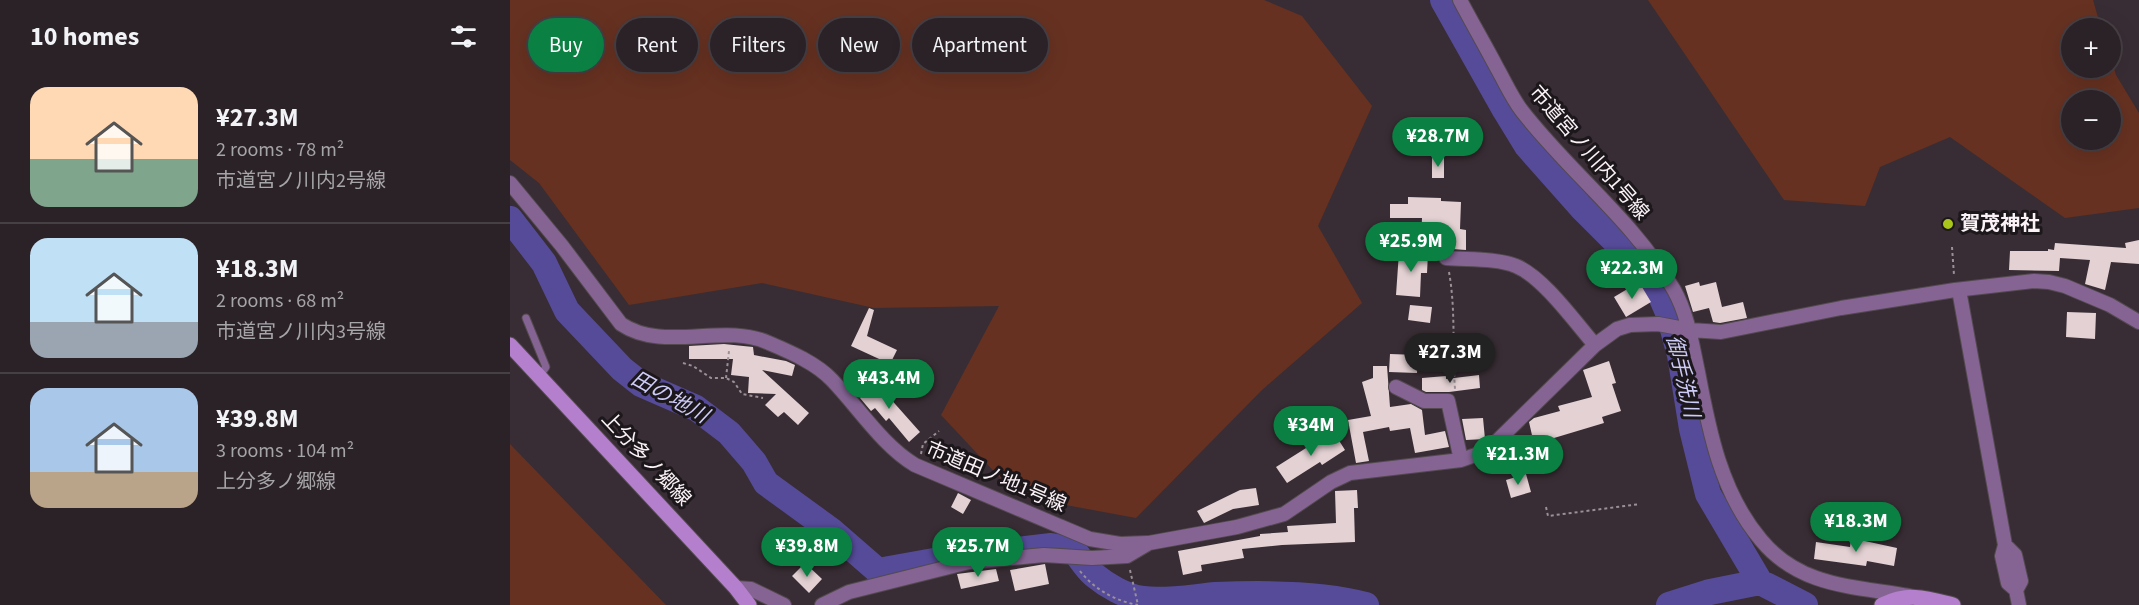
<!DOCTYPE html>
<html lang="en">
<head>
<meta charset="utf-8">
<style>
	body { margin:0; font-family:"Source Sans 3","Noto Sans JP",sans-serif; background:#322a2f; color:#f1f3f6; height:100vh; display:flex; flex-direction:column; font-size:22px; white-space:nowrap }
	* { box-sizing:border-box; margin:0 }
	p { font-size:20px; color:#a5a4a7 }
	.icon { flex:none; width:33px; height:33px; fill:none; stroke:currentColor; stroke-width:2; stroke-linecap:round; stroke-linejoin:round }
	.map { position:relative; flex:1; overflow:hidden }
	.side { display:flex; flex-direction:column; background:#2a2227; width:510px }
	.side>* { flex:none }
	.banner { position:absolute; left:18px; top:18px; width:570px; height:54px; display:flex; gap:12px }
	.tools { position:absolute; left:1551px; top:18px; display:grid; gap:12px }
	.tools a { display:grid; place-items:center; width:60px; height:60px; border-radius:50%; background:#2a2227; box-shadow:0 6px 24px #0002,0 0 0 2px #463f44; font-size:30px }
	.price { position:absolute; translate:-50% -51px; padding:0 14px; border-radius:21px; background:#0b8043; color:#fff; font-size:20px; line-height:39px; filter:drop-shadow(0 2px 3px #0008) }
	.price::after { content:''; position:absolute; left:50%; top:36px; width:18px; height:14px; margin-left:-9px; background:inherit; clip-path:polygon(0 0,100% 0,50% 100%) }
	.price.selected { background:#222; color:#fff }
	ul { padding:0; list-style:none }
	li { display:flex; align-items:center; gap:18px; height:150px; padding:0 30px }
	li+li { border-top:2px solid #463f44 }
	li span { display:grid; place-items:center; flex:none; width:168px; height:120px; border-radius:18px; color:#555 }
	li>.icon { margin-inline-start:auto }
	span .icon { width:72px; height:72px; fill:#fffc; stroke-width:1 }
	li b { font-size:26px }
	h2 { display:flex; justify-content:space-between; align-items:center; height:72px; padding:0 30px; font-size:26px }
	.pill { padding:0 21px; border-radius:27px; background:#2a2227; box-shadow:0 6px 24px #0002,0 0 0 2px #463f44; font-size:21px; line-height:54px }
	.pill.selected { background:#0b8043; color:#fff }
	main { display:flex; flex:1; min-height:0 }
	.map>svg:first-child { display:block }
</style>
</head>
<body>
<main>
<section class="side">
<h2>10 homes<svg class="icon" aria-label="filters" viewBox="0 0 24 24"><path d="M4 7h16M4 17h16"/><circle cx="9" cy="7" r="2"/><circle cx="15" cy="17" r="2"/></svg></h2>
<ul>
<li><span style="background:linear-gradient(#ffd9b3 60%,#7fa58c 0)"><svg class="icon" aria-label="home" viewBox="0 0 24 24"><path d="M3 11l9-7 9 7M6 9v11h12V9"/></svg></span><div><b>¥27.3M</b><p>2 rooms · 78 m²</p><p>市道宮ノ川内2号線</p></div></li>
<li><span style="background:linear-gradient(#bfe0f5 70%,#9aa5b1 0)"><svg class="icon" aria-label="home" viewBox="0 0 24 24"><path d="M3 11l9-7 9 7M6 9v11h12V9"/></svg></span><div><b>¥18.3M</b><p>2 rooms · 68 m²</p><p>市道宮ノ川内3号線</p></div></li>
<li><span style="background:linear-gradient(#a9c7e8 70%,#b9a48a 0)"><svg class="icon" aria-label="home" viewBox="0 0 24 24"><path d="M3 11l9-7 9 7M6 9v11h12V9"/></svg></span><div><b>¥39.8M</b><p>3 rooms · 104 m²</p><p>上分多ノ郷線</p></div></li>
</ul>
</section>
<div class="map">
<svg width="1629" height="605" viewBox="0 0 1629 605">
	<rect width="100%" height="100%" fill="#382d34"/>
	<!-- green -->
	<path fill="#663121" fill-rule="evenodd" d="M0 0H754L792 16 862 106 808 226 852 303 752 390 626 518 507 496 431 415 489 306 364 308 252 283 119 305 29 183 0 160Z
		M1138 0H1583L1591 28H1562V68H1600L1601 58 1606 75 1629 113V208L1555 218 1440 137 1370 167 1355 206 1274 200ZM1562 100H1600V140H1562Z
		M0 444 156 605H0Z"/>
	<g fill="none" stroke-linecap="round" stroke-linejoin="round">
		<!-- river -->
		<path stroke="#564b99" stroke-width="26" d="M933 0 995 110 1017 146 1071 207 1127 263 1150 294 1159 315 1170 355 1182 429 1198 494 1250 582 1295 605
			M0 219 34 263 57 311 112 369 131 384 186 408 219 433 244 462 256 483 322 531 368 571 446 557 541 546 564 550C570 558 576 568 584 575 596 585 616 597 633 599 657 602 682 597 706 595 752 593 811 593 856 605
			M1159 605 1200 592 1250 582"/>
	</g>
	<!-- building -->
	<path fill="#e3d1d3" d="M922 157H934V178H922Z
		M898 197 931 198V201L951 202 950 229 956 230V250L942 249V245L911 243 912 218H880V204H898Z
		M875 228 889 230 887 244 873 242Z
		M1629 240V264L1601 262 1595 290 1575 284 1580 260 1550 258 1549 271 1499 270 1500 251H1538V249L1544 250 1545 243 1616 248 1615 243Z
		M889 252 918 254 917 273H911L910 297 886 295Z
		M1129 282 1141 302 1116 317 1104 297Z
		M1189 282 1190 286 1206 282 1212 307 1233 302 1237 318 1210 323 1203 322 1199 308 1183 312 1175 286Z
		M900 305 922 307 920 323 898 320Z
		M359 308 364 310 357 336 387 350 380 364 341 346Z
		M1557 312 1586 313 1585 339 1556 337Z
		M214 344 243 347 244 355 276 361 285 365 282 376 252 370 299 413 288 425 274 412 268 417 255 405 266 394 238 393 239 377 221 375 223 359H179V346Z
		M880 354 908 355 907 373 879 372Z
		M1099 361 1106 383 1102 384 1111 411 1092 417 1094 423 1024 444 1019 422 1024 418 1050 411 1048 406 1082 397 1073 370Z
		M863 366H877L880 407 901 404 912 410 915 435 935 431 939 447 905 453 900 428 880 431 879 427 853 432 859 461 846 463 838 420 861 416 852 382 863 378Z
		M969 375 970 388 939 392H916L912 390V378L936 376V379Z
		M368 380 381 393 378 396 410 432 399 442 379 418 376 421 365 408 361 411 350 398Z
		M973 418 975 439 956 440 952 419Z
		M823 431 835 450 812 465 810 462 777 483 766 467Z
		M1016 474 1021 492 1001 498 996 480Z
		M746 488 749 505 723 509 694 523 687 511 730 490Z
		M847 490 848 508H844L845 542 772 545 732 549 734 558 691 565 692 571 673 575 668 551 750 536V534L778 532 777 526 826 523 825 491Z
		M448 493 461 500 453 514 441 507Z
		M1341 538 1387 548 1384 566 1357 561 1356 566 1304 559 1306 542 1340 547Z
		M295 563 312 579 299 593 282 576Z
		M535 564 539 584 505 591 500 570Z
		M486 569 489 581 451 589 447 574Z"/>
	<g fill="none" stroke-linecap="round" stroke-linejoin="round">
		<defs>
			<path id="service" d="M16 318 36 367 29 377"/>
			<path id="minor" d="M950 0C962 23 975 45 987 68 995 82 1002 98 1012 111 1060 173 1124 221 1164 290 1178 315 1182 344 1188 372 1199 431 1211 493 1251 540 1290 587 1343 586 1399 596
				M0 183 52 246 111 324C154 353 213 322 259 343 280 352 306 363 322 380 349 408 372 445 405 465L580 539 610 544 637 543
				M936 258C958 260 986 258 1006 266 1033 277 1065 322 1085 345
				M1449 290 1495 545 1492 556 1498 583 1506 590 1509 605
				M886 387 914 401H938L951 460
				M1495 545 1505 555 1511 581 1506 590
				M226 588 241 589 274 605
				M312 605 339 592 459 562 534 555 582 558 617 556 639 543 727 527 774 514 821 482 840 473 951 460 971 453 981 447 1085 345 1107 329 1120 325 1148 324 1180 330 1211 332 1331 308 1445 290 1524 281 1539 282 1555 286 1600 305 1629 322"/>
			<path id="secondary" d="M0 345 226 588 239 605
				M1372 605C1399 592 1416 598 1443 605"/>
		</defs>
		<!-- service casing -->
		<use href="#service" stroke="#53494f" stroke-width="9"/>
		<!-- minor casing -->
		<use href="#minor" stroke="#53494f" stroke-width="16"/>
		<!-- secondary casing -->
		<use href="#secondary" stroke="#53494f" stroke-width="17"/>
		<!-- path -->
		<path stroke="#9a9096" stroke-width="2" stroke-dasharray="3 3" stroke-linecap="butt" d="M1442 247 1444 275
			M939 272C946 311 942 351 945 389
			M173 363 183 366 201 378H216L224 382 232 394 253 398
			M216 378 219 351
			M411 454 413 444 429 431
			M1036 507 1038 516 1130 504
			M620 570 628 605
			M570 571C584 589 605 601 628 605"/>
		<!-- service -->
		<use href="#service" stroke="#856494" stroke-width="7"/>
		<!-- minor -->
		<use href="#minor" stroke="#856494" stroke-width="14"/>
		<!-- secondary -->
		<use href="#secondary" stroke="#b47fcd" stroke-width="15"/>
	</g>
	<!-- markers -->
	<circle fill="#a9c71b" stroke="#1c171a" stroke-width="2" cx="1438" cy="224" r="6"/>
	<g text-anchor="middle" dominant-baseline="central" stroke-width="6" stroke-linejoin="round" paint-order="stroke">
		<!-- street labels -->
		<g font-size="20" fill="#faf2f6" stroke="#1c171a">
			<text transform="translate(1079 153) rotate(49)">市道宮ノ川内1号線</text>
			<text transform="translate(136 459) rotate(47)">上分多ノ郷線</text>
			<text transform="translate(486 477) rotate(23)">市道田ノ地1号線</text>
		</g>
		<!-- poi labels -->
		<g font-size="20" font-weight="bold" fill="#faf2f6" stroke="#1c171a" text-anchor="start">
			<text x="1450" y="224">賀茂神社</text>
		</g>
		<!-- water labels -->
		<g font-size="21" font-style="italic" fill="#cdcbf7" stroke="#1c171a">
			<text transform="translate(1173 376) rotate(77)">御手洗川</text>
			<text transform="translate(160 397) rotate(29)">田の地川</text>
		</g>
	</g>
</svg>
<div class="tools">
<a>+</a>
<a>−</a>
</div>
<b class="price" style="left:928px;top:168px">¥28.7M</b>
<b class="price" style="left:901px;top:273px">¥25.9M</b>
<b class="price" style="left:1122px;top:300px">¥22.3M</b>
<b class="price selected" style="left:940px;top:384px">¥27.3M</b>
<b class="price" style="left:379px;top:410px">¥43.4M</b>
<b class="price" style="left:801px;top:457px">¥34M</b>
<b class="price" style="left:1008px;top:486px">¥21.3M</b>
<b class="price" style="left:1346px;top:553px">¥18.3M</b>
<b class="price" style="left:297px;top:578px">¥39.8M</b>
<b class="price" style="left:468px;top:578px">¥25.7M</b>
<div class="banner">
<a class="pill selected">Buy</a>
<a class="pill">Rent</a>
<a class="pill">Filters</a>
<a class="pill">New</a>
<a class="pill">Apartment</a>
</div>
</div>
</main>
</body>
</html>
